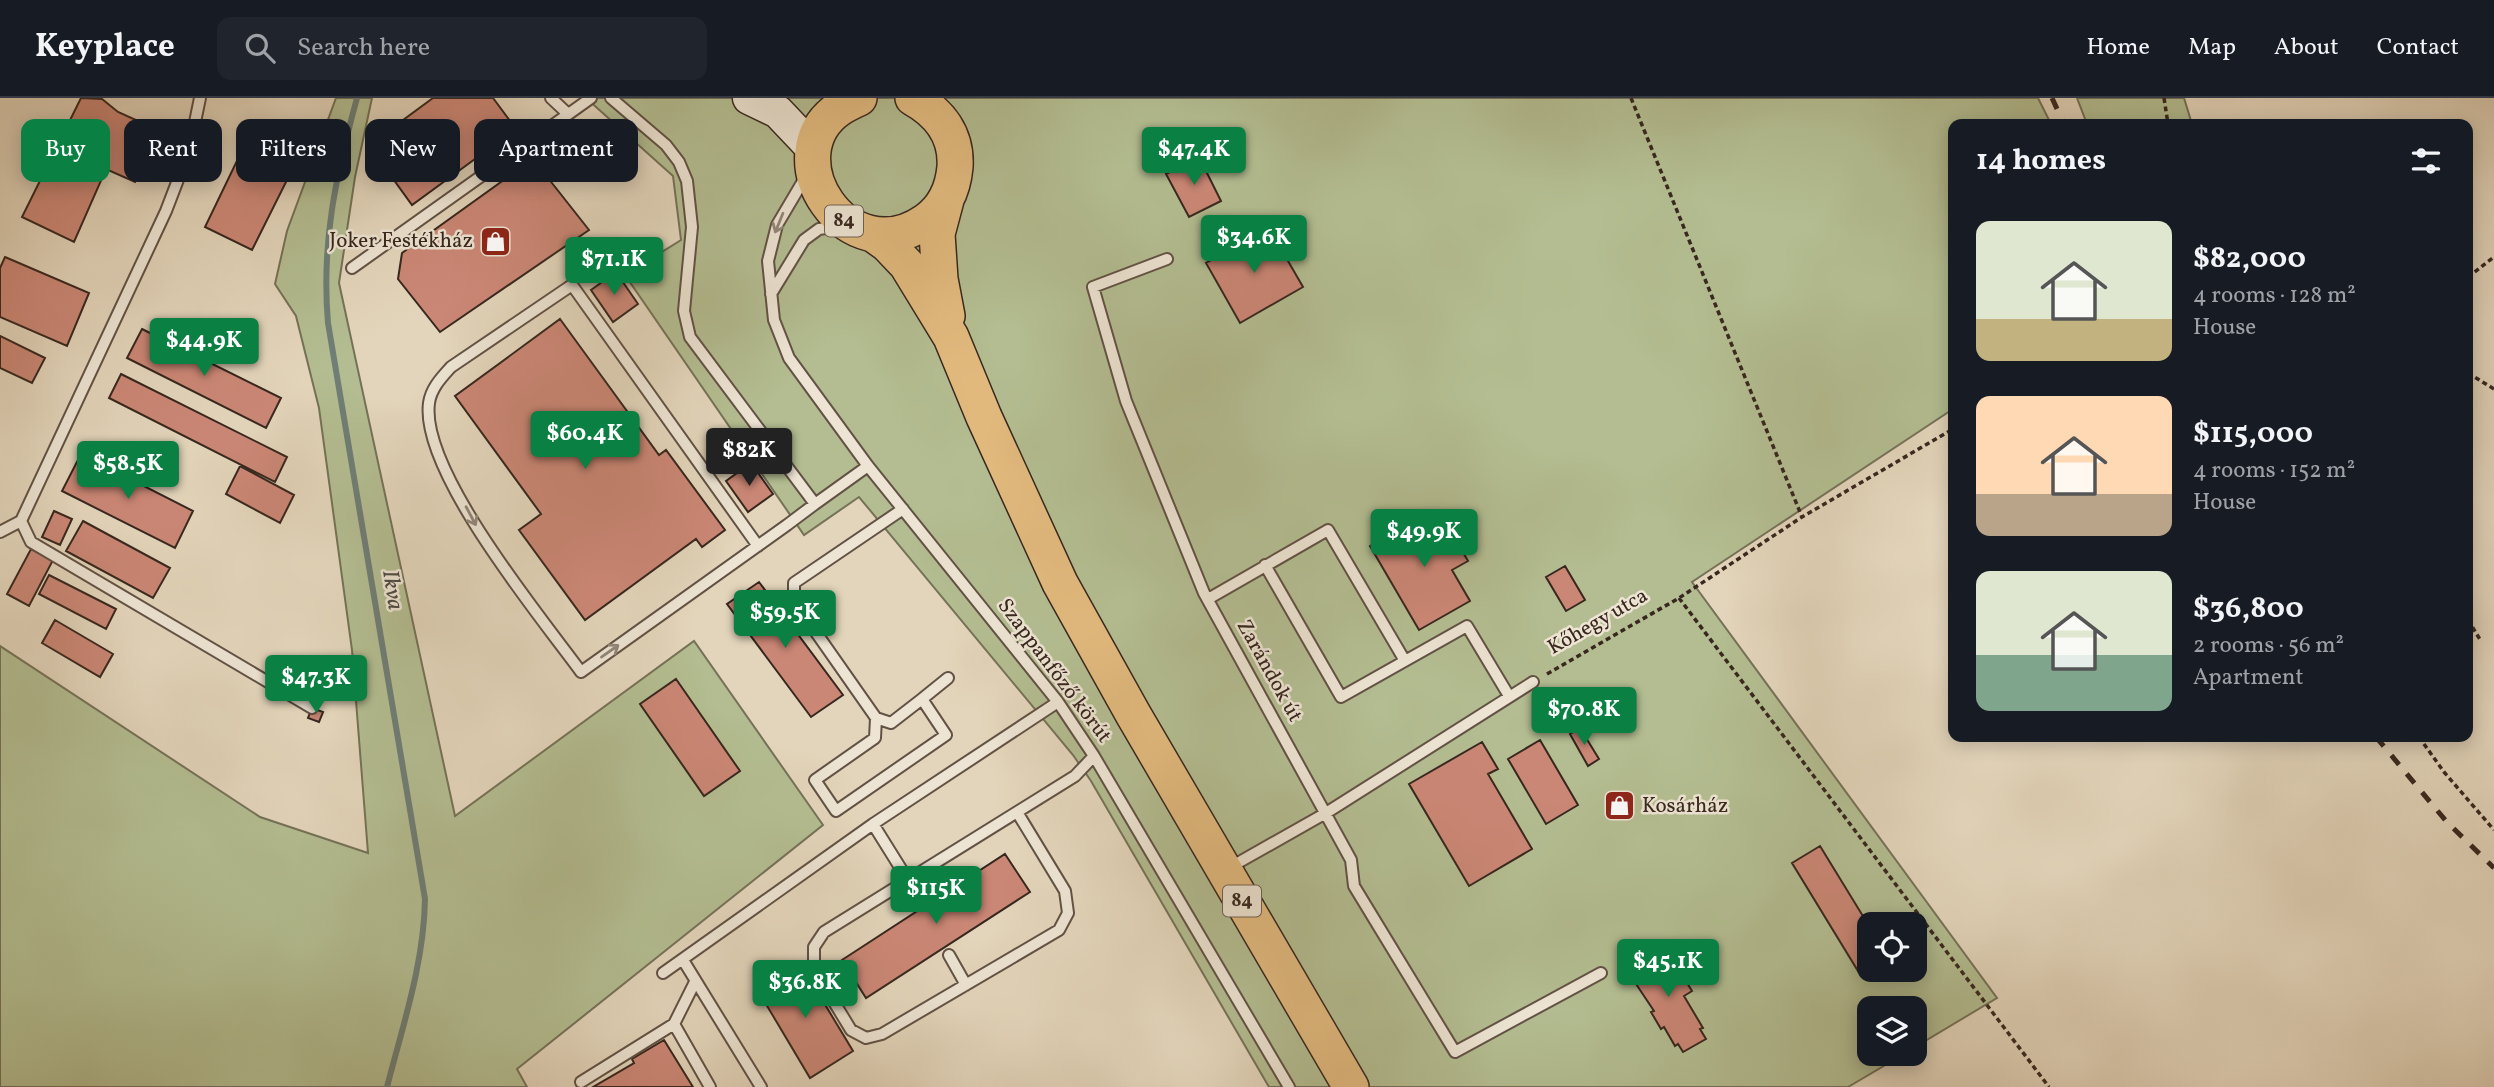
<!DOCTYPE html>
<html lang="en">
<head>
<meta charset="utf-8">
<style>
	body { margin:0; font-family:Vollkorn,serif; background:#20242c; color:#f1f3f6; height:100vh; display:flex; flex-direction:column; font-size:26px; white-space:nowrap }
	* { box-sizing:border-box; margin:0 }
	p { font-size:23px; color:#9ea1a6 }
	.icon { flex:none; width:38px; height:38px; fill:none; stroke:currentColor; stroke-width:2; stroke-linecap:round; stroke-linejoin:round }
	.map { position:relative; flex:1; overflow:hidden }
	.details { position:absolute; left:1948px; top:21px; width:525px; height:623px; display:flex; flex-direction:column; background:#171b24; border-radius:14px; box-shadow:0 4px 18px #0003 }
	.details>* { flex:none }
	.banner { position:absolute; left:21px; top:21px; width:665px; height:63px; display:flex; gap:14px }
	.controls { position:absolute; left:1857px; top:814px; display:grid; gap:14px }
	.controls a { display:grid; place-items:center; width:70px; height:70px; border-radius:14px; background:#171b24; box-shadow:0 4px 18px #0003; font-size:35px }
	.price { position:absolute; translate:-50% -60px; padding:0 16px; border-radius:7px; background:#0b8043; color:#fff; font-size:23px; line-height:46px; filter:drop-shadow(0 2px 4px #0008) }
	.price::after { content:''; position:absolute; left:50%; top:42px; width:21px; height:16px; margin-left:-10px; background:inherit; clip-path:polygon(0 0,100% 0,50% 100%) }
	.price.current { background:#222; color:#fff }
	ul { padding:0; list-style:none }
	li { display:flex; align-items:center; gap:21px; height:175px; padding:0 28px }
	li span { display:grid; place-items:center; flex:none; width:196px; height:140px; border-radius:14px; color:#555 }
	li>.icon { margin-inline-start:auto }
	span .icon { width:84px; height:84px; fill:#fffc; stroke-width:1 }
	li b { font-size:30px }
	h2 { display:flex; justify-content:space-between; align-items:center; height:84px; padding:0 28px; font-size:30px }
	.pill { padding:0 24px; border-radius:14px; background:#171b24; box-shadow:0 4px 18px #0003; font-size:24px; line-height:63px }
	.pill.current { background:#0b8043; color:#fff }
	header { display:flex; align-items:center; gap:42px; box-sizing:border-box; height:98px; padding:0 35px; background:#171b24; border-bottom:2px solid #363941 }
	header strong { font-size:33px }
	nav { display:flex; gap:38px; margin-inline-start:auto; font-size:24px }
	.search { width:490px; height:63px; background:#20242c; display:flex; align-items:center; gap:18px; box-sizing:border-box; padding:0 24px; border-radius:14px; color:#9ea1a6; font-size:26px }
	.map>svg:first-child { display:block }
</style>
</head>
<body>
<header>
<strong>Keyplace</strong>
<div class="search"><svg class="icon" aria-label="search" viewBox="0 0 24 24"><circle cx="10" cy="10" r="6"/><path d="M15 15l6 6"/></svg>Search here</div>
<nav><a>Home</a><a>Map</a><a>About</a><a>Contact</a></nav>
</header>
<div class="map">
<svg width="2494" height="989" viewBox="0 0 2494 989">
	<rect width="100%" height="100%" fill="#e3d5bb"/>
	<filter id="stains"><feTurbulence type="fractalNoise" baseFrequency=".00286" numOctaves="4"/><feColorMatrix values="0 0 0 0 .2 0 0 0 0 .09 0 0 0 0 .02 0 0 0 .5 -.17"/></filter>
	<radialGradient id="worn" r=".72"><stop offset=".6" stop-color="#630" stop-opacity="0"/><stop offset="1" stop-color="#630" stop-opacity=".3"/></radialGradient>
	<!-- green -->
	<path fill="#b3bd91" stroke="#757258" stroke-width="2" fill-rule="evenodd" d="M336 0H372L355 79 339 185 455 718 694 543 823 727 517 971 527 989H0V548L260 719 368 755 352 552 319 310 296 218 275 186 287 133Z
		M586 0H2038L2051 26H1953V311L1692 484 1997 900 1915 949 1914 910H1869V956H1904L1848 989H1269L1091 683 1073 657 859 399 804 437 625 177 681 142 673 78ZM1869 826H1914V872H1869Z
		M2077 0H2184L2192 26H2087Z"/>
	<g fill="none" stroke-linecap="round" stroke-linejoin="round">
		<!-- stream -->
		<path stroke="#6f7e76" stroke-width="6" d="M357 0C336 77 321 145 328 225L425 801C424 865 403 927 387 989"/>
	</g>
	<!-- building -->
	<path fill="#cb8776" stroke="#37271e" stroke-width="2" d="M81 0 102 1 118 14 158 32 135 84 106 71 74 144 22 119Z
		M433 0H493L516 31 412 107 378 60 389 52 380 39Z
		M247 42 295 66 252 152 205 129Z
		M1199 59 1221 103 1189 119 1166 76Z
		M533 61 589 132 440 234 398 181 402 155Z
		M1269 130 1303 189 1240 225 1206 165Z
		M5 159 89 195 67 248 0 219V170Z
		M616 174 638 206 613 224 591 192Z
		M560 221 659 357 666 352 725 432 702 449 696 441 585 522 519 432 541 416 455 298Z
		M142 231 281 300 266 330 127 260Z
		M0 238 45 260 32 285 0 270Z
		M121 276 287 359 275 384 109 300Z
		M81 356 193 413 175 450 62 393Z
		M751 365 773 396 748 414 726 383Z
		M240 368 294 397 280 425 226 396Z
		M54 413 72 421 60 447 42 439Z
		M1439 414 1468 463 1452 472 1470 503 1419 532 1370 448 1391 435 1394 440Z
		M83 423 170 470 153 500 66 453Z
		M31 451 53 462 29 508 7 496Z
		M1565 468 1585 502 1566 513 1546 479Z
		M49 477 116 511 106 531 39 496Z
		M759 484 843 597 811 619 727 506Z
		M55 522 113 556 100 579 42 545Z
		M676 581 740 673 704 698 640 606Z
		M312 610 323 614 319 624 308 620Z
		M1580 630 1599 661 1588 668 1570 636Z
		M1540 642 1578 707 1546 726 1508 661Z
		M1482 644 1498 671 1488 676 1532 751 1469 788 1409 686Z
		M1820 748 1869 828V866L1858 873 1792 765Z
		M1005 756 1030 794 866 900 842 862Z
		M1656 850 1672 877 1679 872 1692 893 1684 898 1703 930 1700 931 1706 941 1683 954 1678 946 1675 948 1664 929 1661 931 1651 914 1654 913 1632 880 1634 879 1627 867Z
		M800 865 853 953 810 980 757 891Z
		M664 942 693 989H593L634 965 632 961Z"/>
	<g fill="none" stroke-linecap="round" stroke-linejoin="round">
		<defs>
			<path id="service" d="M551 0 568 16
				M611 0 666 47 679 64 687 83 692 129 684 213 690 239 815 406 868 368
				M806 78 777 127 768 163 774 222 789 260 868 368 1058 604 1094 658 1289 989
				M1167 161 1093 189 1126 303 1204 495 1351 762 1354 788 1455 954 1601 875
				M352 170 591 0
				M771 196 804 142 819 131 839 128
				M21 423 31 444 312 610
				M0 434 21 423 166 113 189 53 200 0
				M758 448 572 187 451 269C442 279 431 290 429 305 420 373 540 518 581 574L787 427 815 406
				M1265 467 1341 599 1467 528 1509 598
				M1208 501 1328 432 1405 563
				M922 601 948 580
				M876 620 891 625 922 601 946 637 836 713 815 682 875 640 876 620 794 503V485L903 411
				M1017 714 1065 793 1068 815 1059 832 882 936 866 940 851 932 814 871V849L824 834 1075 678 1094 658
				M873 726 921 803
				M1227 771 1326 715 1533 584
				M949 857 966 887
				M683 862 761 989
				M663 875 873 726 1058 604
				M695 884 674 926 710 989
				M581 984 674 926"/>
			<path id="secondary" d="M749 0 778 14 814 52"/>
			<path id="primary" d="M859 0C853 3 846 6 840 10 770 57 847 178 926 123 945 110 953 91 955 69 957 37 940 15 913 0
				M946 102 937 136 940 181 947 218
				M873 136 887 146 907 167 951 239 984 319 1060 485 1133 616 1351 989"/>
		</defs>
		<!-- service casing -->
		<use href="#service" stroke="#625245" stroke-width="14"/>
		<!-- secondary casing -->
		<use href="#secondary" stroke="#37271e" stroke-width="35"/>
		<!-- primary casing -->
		<use href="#primary" stroke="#37271e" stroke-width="38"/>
		<!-- path -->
		<path stroke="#37271e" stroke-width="3.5" stroke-dasharray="5 3.5" stroke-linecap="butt" d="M1631 0 1802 419
			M2164 0 2168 26
			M2468 179 2494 159
			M2468 275 2494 291
			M1679 500 2049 989
			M2468 522 2481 543
			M1547 576 1679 500 1802 419 1953 331
			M2419 639 2444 674 2494 732"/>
		<!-- service -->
		<use href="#service" stroke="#ede4d3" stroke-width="10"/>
		<!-- secondary -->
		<use href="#secondary" stroke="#ede4d3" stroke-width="32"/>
		<!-- primary -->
		<use href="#primary" stroke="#e2ba7e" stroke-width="35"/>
		<!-- rail -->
		<path stroke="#37271e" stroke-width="5" stroke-dasharray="12 12" stroke-linecap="butt" d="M2052 0 2064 26
			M2376 639 2446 723 2494 770"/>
	</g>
	<!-- one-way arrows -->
	<defs><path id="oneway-shaft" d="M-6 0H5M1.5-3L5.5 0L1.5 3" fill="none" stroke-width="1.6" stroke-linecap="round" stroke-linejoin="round" transform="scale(1.75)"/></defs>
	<g stroke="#928678">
		<use href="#oneway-shaft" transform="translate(779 125) rotate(112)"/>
		<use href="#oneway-shaft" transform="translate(471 418) rotate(62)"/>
		<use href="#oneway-shaft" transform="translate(610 553) rotate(-35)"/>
	</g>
	<!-- icons -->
	<defs>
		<symbol id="shop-square" viewBox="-11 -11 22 22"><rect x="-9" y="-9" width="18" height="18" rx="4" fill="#8f2418" stroke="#ede4d3"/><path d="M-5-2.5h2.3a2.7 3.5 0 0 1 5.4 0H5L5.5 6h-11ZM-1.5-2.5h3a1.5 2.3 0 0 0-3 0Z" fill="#fff"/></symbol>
	</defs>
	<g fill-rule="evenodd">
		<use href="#shop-square" x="478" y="126" width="35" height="35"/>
		<use href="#shop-square" x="1602" y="690" width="35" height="35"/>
	</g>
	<g text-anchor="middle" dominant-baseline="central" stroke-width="5" stroke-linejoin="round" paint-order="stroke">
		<!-- shield labels -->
		<g fill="#ede4d3" stroke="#6e6054" stroke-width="2">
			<rect x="825" y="107.5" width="38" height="31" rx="5"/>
			<rect x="1223" y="787.5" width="38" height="31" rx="5"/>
		</g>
		<g font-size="19" font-weight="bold" fill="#37271e">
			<text x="844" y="123">84</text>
			<text x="1242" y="803">84</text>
		</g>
		<!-- poi labels -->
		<g font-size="21" fill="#37271e" stroke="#ede4d3" text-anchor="end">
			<text x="473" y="143">Joker Festékház</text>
			<text x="1642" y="708" text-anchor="start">Kosárház</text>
		</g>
		<!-- street labels -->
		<g font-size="21" fill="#37271e" stroke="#ede4d3">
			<text transform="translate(1598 524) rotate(-30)">Kőhegy utca</text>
			<text transform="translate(1054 573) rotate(53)">Szappanfőző körút</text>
			<text transform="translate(1269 573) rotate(61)">Zarándok út</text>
		</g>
		<!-- water labels -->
		<g font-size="23" font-style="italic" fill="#4e4b43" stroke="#ede4d3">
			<text transform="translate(392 492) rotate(81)">Ikva</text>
		</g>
	</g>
	<rect width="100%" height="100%" filter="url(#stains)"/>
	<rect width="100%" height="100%" fill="url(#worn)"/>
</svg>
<div class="controls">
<a><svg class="icon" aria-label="locate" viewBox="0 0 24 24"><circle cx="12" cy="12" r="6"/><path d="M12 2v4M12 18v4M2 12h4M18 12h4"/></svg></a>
<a><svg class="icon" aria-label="layers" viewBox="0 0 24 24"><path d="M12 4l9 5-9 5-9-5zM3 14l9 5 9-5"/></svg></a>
</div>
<b class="price" style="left:1194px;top:89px">$47.4K</b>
<b class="price" style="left:1254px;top:177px">$34.6K</b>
<b class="price" style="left:614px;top:199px">$71.1K</b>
<b class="price" style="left:204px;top:280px">$44.9K</b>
<b class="price" style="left:585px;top:373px">$60.4K</b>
<b class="price current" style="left:749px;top:390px">$82K</b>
<b class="price" style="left:128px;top:403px">$58.5K</b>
<b class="price" style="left:1424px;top:471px">$49.9K</b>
<b class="price" style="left:785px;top:552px">$59.5K</b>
<b class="price" style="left:316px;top:617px">$47.3K</b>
<b class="price" style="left:1584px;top:649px">$70.8K</b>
<b class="price" style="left:936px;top:828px">$115K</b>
<b class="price" style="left:1668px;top:901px">$45.1K</b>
<b class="price" style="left:805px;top:922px">$36.8K</b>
<div class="banner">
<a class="pill current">Buy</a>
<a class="pill">Rent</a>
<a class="pill">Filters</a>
<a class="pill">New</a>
<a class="pill">Apartment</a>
</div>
<section class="details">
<h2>14 homes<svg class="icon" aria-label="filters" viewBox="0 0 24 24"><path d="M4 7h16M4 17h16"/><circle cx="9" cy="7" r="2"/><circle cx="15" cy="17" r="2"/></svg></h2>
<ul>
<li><span style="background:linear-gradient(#dfe7d0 70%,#c2b280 0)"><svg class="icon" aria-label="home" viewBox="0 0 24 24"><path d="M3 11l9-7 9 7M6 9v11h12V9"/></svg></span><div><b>$82,000</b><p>4 rooms · 128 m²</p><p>House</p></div></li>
<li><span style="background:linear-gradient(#ffd9b3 70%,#b9a48a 0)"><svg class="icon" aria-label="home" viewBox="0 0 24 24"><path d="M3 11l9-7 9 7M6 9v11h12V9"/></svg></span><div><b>$115,000</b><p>4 rooms · 152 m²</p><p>House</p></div></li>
<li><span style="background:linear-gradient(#dfe7d0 60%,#7fa58c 0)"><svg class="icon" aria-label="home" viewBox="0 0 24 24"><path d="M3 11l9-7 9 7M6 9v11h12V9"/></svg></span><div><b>$36,800</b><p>2 rooms · 56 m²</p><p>Apartment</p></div></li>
</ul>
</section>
</div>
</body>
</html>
